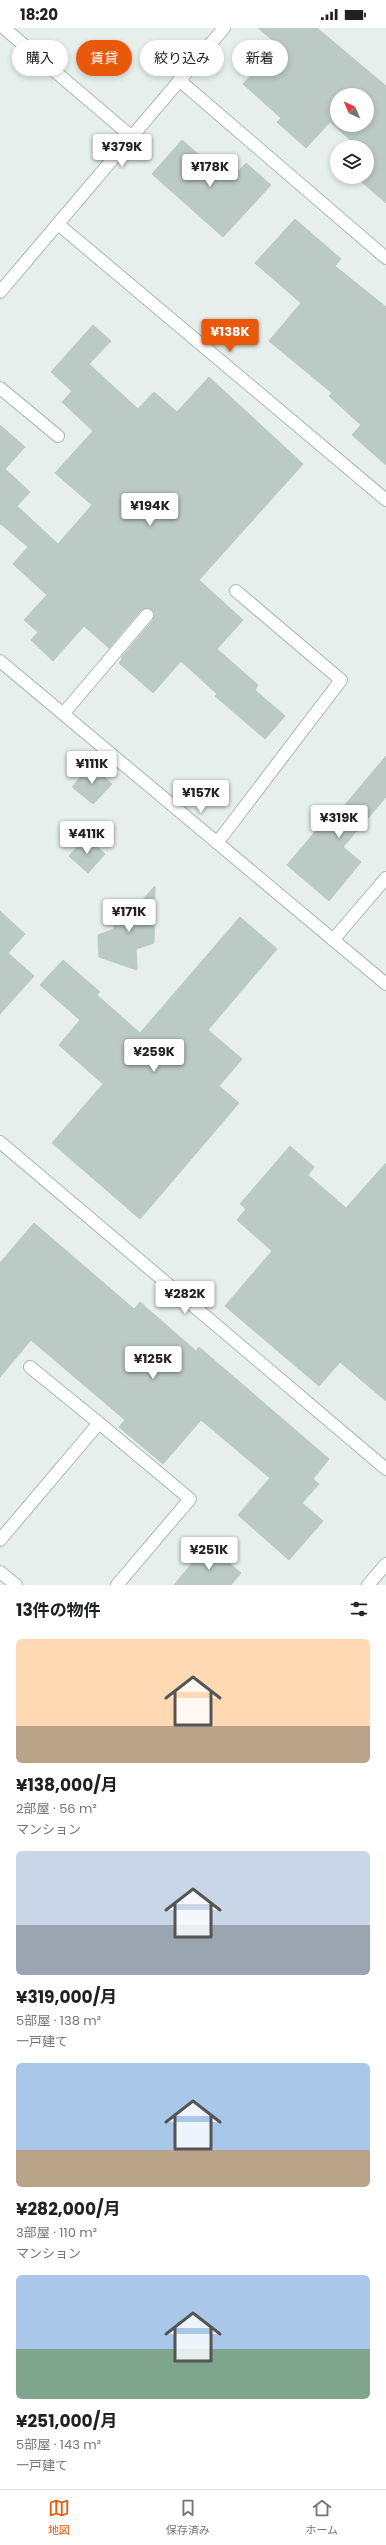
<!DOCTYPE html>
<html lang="ja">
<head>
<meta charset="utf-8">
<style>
  :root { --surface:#fff; --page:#f2f2f2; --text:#202124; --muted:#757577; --line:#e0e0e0; --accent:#ea580c }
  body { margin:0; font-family:Poppins,"Noto Sans JP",sans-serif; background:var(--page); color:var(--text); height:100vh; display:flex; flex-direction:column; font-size:15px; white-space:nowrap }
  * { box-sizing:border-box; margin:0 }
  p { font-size:13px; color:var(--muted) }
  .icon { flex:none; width:22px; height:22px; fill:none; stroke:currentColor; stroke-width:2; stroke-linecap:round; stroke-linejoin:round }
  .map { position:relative; height:1557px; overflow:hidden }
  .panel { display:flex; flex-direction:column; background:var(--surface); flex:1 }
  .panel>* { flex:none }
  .hud { position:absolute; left:12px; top:12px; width:362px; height:36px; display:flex; gap:8px }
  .needle { width:26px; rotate:316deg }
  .controls { position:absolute; left:330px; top:60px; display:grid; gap:8px }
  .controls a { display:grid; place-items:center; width:44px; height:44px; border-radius:50%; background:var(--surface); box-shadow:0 2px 6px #0003; font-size:20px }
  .price { position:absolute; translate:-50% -34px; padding:0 9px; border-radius:4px; background:#fff; color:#222; font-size:13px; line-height:26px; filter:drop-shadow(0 1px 2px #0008) }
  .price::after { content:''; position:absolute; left:50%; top:24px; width:12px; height:9px; margin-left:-6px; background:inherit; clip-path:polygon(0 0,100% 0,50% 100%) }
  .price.current { background:var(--accent); color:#fff }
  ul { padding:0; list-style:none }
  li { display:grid; align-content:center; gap:8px; height:212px; padding:0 16px }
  li span { display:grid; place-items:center; height:124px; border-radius:6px; color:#555 }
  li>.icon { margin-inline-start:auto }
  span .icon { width:72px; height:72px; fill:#fffc; stroke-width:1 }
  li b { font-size:17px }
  h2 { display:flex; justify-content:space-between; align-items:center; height:48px; padding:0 16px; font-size:17px }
  .pill { padding:0 14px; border-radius:18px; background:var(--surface); box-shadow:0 2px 6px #0003; font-size:14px; line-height:36px }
  .pill.current { background:var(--accent); color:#fff }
  .status { display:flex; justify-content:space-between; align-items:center; height:28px; padding:0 20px; background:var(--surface); direction:ltr }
  .status svg { height:11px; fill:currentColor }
  .menu { display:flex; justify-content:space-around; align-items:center; height:56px; border-top:1px solid var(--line); background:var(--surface); font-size:11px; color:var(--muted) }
  .menu a { display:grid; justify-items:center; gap:2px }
  .menu .current { color:var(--accent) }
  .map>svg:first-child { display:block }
  .building { fill:#bbcac4; stroke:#b8c9c2; fill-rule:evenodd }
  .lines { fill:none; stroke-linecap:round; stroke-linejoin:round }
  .minor-casing { stroke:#a8b8b2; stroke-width:14 }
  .minor { stroke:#fff; stroke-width:12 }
</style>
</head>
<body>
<div class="status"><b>18:20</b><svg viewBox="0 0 49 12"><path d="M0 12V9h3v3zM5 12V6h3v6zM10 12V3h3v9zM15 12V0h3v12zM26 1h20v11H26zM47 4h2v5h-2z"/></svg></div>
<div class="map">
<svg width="386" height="1557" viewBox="0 0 386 1557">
  <rect width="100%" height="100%" fill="#e6efeb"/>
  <path class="building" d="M 258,0 L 317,0 L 386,58 L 386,175 L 356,149 L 367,149 L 367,119 L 358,119 L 330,94 L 306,120 L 277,94 L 281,90 L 243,56 L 278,17 ZM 337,67 L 367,67 L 367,97 L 337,97 Z
    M 182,112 L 229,153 L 246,135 L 271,157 L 223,209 L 152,146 Z
    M 295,191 L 341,231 L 335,238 L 386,279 L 386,437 L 352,407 L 361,397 L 329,368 L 332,365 L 269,313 L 301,275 L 255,235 Z
    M 93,297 L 111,313 L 89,336 L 138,381 L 154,364 L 177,384 L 209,349 L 303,436 L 199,552 L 243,592 L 217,621 L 258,657 L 255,662 L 285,688 L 265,711 L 215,668 L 217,666 L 181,633 L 153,665 L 119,635 L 122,631 L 121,630 L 153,592 L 154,584 L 149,580 L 141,582 L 109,620 L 84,598 L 53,633 L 31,612 L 38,604 L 24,592 L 47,567 L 13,536 L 28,519 L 1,496 L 0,497 L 0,397 L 25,419 L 5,441 L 30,464 L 17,478 L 58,516 L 92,477 L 55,445 L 93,403 L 62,374 L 72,363 L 51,344 Z
    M 386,728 L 386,769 L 343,819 L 361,834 L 329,873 L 287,837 L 319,799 L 323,803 Z
    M 91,737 L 112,756 L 93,776 L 72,759 Z
    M 86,809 L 105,826 L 88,845 L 69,828 Z
    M 155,858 L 154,915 L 136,921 L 137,942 L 99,929 L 98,907 L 114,901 L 114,880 L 131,885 Z
    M 0,883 L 25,906 L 8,925 L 34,948 L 0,986 Z
    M 240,889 L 277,921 L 208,1002 L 242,1031 L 219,1058 L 239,1075 L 140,1191 L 52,1115 L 103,1056 L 59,1017 L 80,992 L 40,957 L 63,932 L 100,964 L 97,967 L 140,1005 Z
    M 290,1118 L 314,1139 L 308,1147 L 346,1180 L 386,1135 L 386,1373 L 340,1334 L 319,1358 L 225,1278 L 272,1223 L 237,1192 L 246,1181 L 240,1176 Z
    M 34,1195 L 134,1281 L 140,1274 L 196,1323 L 199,1319 L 329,1431 L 313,1451 L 319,1456 L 302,1475 L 323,1493 L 289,1532 L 238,1487 L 270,1450 L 201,1392 L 163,1436 L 119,1399 L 125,1392 L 31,1312 L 0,1349 L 0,1235 Z
    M 207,1517 L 241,1545 L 231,1557 L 174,1557 Z"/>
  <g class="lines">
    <g class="minor-casing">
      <path id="minor" d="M 4,0 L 132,109
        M 179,52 L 386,230
        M 58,196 L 386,472
        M 0,264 L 224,0
        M 0,360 L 58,408
        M 0,633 L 386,956
        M 63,686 L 147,587
        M 217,815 L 341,652 L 236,563
        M 333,912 L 386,850
        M 0,1114 L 386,1441
        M 30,1339 L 99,1395
        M 0,1512 L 99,1395 L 190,1471 L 117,1557
        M 0,1544 L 16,1557
        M 368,1557 L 386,1536"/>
    </g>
    <use href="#minor" class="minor"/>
  </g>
</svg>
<div class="controls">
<a><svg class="needle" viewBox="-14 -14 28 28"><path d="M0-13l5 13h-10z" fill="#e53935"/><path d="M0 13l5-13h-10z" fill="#757577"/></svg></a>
<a><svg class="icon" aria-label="layers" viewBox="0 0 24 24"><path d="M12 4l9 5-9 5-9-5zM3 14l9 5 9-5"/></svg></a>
</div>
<b class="price" style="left:122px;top:140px">¥379K</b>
<b class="price" style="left:210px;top:160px">¥178K</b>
<b class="price current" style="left:230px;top:325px">¥138K</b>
<b class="price" style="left:150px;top:499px">¥194K</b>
<b class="price" style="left:92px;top:757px">¥111K</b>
<b class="price" style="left:201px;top:786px">¥157K</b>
<b class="price" style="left:339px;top:811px">¥319K</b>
<b class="price" style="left:87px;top:827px">¥411K</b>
<b class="price" style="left:129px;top:905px">¥171K</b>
<b class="price" style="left:154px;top:1045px">¥259K</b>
<b class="price" style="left:185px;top:1287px">¥282K</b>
<b class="price" style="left:153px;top:1352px">¥125K</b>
<b class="price" style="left:209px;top:1543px">¥251K</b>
<div class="hud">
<a class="pill">購入</a>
<a class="pill current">賃貸</a>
<a class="pill">絞り込み</a>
<a class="pill">新着</a>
</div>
</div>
<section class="panel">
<h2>13件の物件<svg class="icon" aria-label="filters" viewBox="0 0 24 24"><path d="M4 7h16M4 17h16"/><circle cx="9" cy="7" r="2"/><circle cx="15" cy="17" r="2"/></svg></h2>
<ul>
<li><span style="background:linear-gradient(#ffd9b3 70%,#b9a48a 0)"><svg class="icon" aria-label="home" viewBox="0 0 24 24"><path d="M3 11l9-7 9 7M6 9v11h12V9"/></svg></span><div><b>¥138,000/月</b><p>2部屋 · 56 m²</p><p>マンション</p></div></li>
<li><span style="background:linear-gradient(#c9d6e8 60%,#9aa5b1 0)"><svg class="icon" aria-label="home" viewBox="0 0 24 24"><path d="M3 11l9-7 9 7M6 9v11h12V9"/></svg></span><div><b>¥319,000/月</b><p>5部屋 · 138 m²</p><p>一戸建て</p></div></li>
<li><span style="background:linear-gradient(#a9c7e8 70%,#b9a48a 0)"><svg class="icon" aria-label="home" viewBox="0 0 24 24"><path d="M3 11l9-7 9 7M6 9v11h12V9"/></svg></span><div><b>¥282,000/月</b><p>3部屋 · 110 m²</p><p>マンション</p></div></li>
<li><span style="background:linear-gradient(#a9c7e8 60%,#7fa58c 0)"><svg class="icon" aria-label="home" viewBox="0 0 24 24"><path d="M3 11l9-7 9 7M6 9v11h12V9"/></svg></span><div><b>¥251,000/月</b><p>5部屋 · 143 m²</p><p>一戸建て</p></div></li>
</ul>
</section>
<nav class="menu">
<a class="current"><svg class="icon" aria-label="map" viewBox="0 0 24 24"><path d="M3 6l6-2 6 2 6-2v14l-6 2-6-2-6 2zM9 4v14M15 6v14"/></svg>地図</a>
<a><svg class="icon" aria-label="saved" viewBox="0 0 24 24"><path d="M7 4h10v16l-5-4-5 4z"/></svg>保存済み</a>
<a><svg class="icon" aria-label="home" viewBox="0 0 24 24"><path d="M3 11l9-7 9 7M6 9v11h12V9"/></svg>ホーム</a>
</nav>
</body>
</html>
